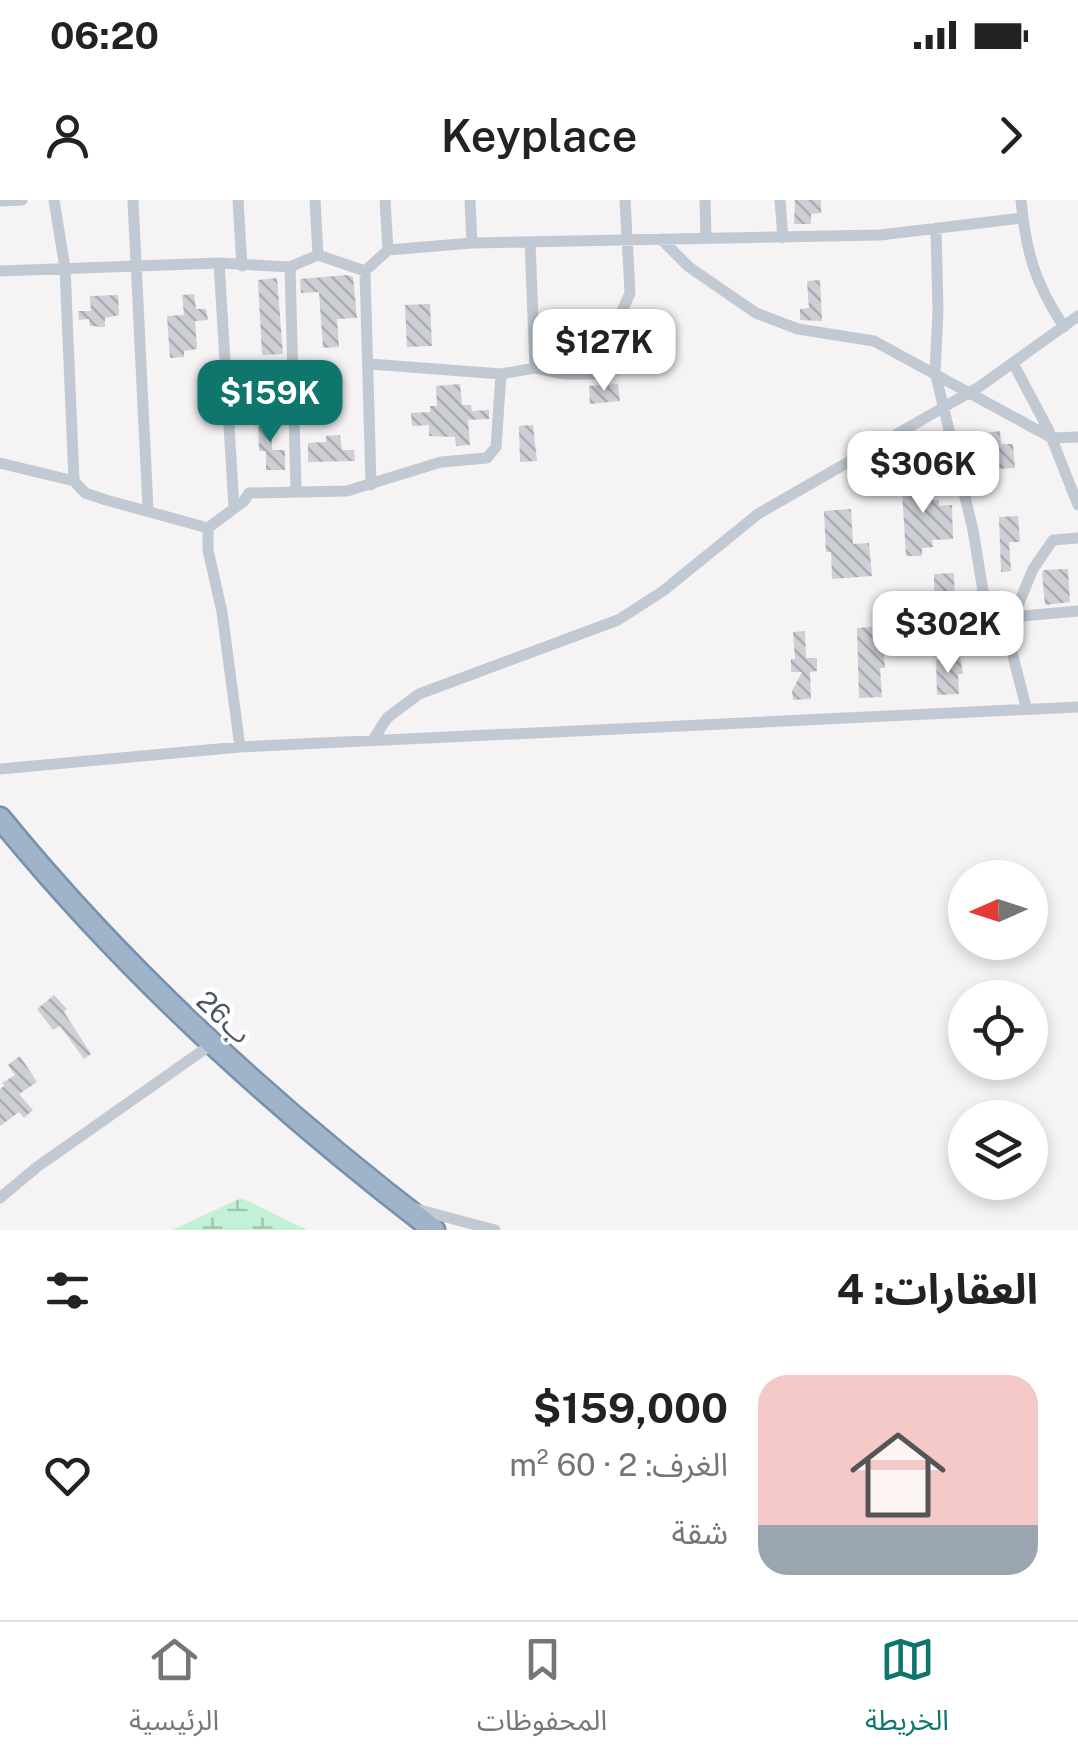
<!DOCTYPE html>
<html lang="ar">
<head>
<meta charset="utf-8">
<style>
  :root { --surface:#fff; --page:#f2f2f2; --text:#222; --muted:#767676; --line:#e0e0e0; --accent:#0f766e }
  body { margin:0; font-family:"Public Sans","Noto Sans Arabic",sans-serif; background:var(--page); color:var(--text); direction:rtl; height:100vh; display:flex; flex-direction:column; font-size:38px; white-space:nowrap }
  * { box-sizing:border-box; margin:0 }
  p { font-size:32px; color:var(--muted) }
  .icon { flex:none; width:55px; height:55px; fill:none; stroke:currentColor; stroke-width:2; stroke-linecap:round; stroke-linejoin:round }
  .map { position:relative; height:1030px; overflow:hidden; direction:ltr }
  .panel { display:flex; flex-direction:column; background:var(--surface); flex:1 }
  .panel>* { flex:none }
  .needle { width:65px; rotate:267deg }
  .fabs { position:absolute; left:948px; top:660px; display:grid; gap:20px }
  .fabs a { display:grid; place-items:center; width:100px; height:100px; border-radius:50%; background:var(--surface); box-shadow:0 5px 15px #0003; font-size:50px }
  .price { position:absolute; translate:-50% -85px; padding:0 22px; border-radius:20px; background:#fff; color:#222; font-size:32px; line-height:65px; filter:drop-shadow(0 2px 5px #0008) }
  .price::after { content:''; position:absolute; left:50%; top:60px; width:30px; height:22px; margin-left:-15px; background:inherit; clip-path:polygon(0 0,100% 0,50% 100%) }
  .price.active { background:var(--accent); color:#fff }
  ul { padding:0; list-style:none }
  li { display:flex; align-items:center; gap:30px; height:250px; padding:0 40px }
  li span { display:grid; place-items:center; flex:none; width:280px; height:200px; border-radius:30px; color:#555 }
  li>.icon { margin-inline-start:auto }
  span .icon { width:120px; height:120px; fill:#fffc; stroke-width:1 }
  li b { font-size:42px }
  h2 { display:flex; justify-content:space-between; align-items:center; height:120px; padding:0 40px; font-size:42px }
  .status { display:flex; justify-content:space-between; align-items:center; height:70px; padding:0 50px; background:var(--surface); direction:ltr }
  .status svg { height:28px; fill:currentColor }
  header { display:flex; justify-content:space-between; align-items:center; height:130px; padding:0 40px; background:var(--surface); font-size:45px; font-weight:600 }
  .menu { display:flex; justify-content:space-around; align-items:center; height:140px; border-top:2px solid var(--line); background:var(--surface); font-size:28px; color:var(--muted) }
  .menu a { display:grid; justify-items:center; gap:5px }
  .menu .active { color:var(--accent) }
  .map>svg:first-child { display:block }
  .wetland { fill:url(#wetland-marsh) }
  .building { fill:url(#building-back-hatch) }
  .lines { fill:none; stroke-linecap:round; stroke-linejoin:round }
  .trunk-casing { stroke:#7690ad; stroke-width:25 }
  .minor { stroke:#c1cad2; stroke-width:11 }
  .trunk { stroke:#9fb4c9; stroke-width:20 }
  .labels { text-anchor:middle; stroke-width:9; stroke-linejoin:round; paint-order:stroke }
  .street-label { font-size:28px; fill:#4a5661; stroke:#fff }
</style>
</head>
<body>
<div class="status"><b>06:20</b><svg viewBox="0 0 49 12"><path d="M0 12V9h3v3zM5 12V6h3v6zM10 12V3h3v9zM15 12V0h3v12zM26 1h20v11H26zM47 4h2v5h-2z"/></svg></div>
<header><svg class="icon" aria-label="forward" viewBox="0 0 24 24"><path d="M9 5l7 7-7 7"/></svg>Keyplace<svg class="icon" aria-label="person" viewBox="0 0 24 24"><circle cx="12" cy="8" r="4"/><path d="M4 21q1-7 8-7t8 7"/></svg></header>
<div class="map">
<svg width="1078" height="1030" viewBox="0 0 1078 1030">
  <defs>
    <pattern id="wetland-marsh" width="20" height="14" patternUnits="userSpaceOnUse" patternTransform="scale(2.5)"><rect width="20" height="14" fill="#c3f1d5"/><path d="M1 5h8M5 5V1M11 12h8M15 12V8" fill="none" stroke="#a0c6b0"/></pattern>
    <pattern id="building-back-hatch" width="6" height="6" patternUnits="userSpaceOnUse" patternTransform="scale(2.5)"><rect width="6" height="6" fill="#cdcfd5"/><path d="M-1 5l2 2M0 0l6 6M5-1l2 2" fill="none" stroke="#a8abb0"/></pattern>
  </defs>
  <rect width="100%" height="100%" fill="#f5f3f3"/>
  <path class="wetland" d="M 241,998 L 307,1030 L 172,1030 Z"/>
  <path class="building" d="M 795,0 L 821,0 L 821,13 L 811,14 L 811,24 L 794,24 Z
    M 347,75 L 353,77 L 357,118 L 337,119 L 339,147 L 323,148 L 319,92 L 301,93 L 300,79 Z
    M 277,78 L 283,154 L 262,155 L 258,80 Z
    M 820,80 L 822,121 L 800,120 L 800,109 L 809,108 L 807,81 Z
    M 194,94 L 196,109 L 206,109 L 208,120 L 195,121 L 197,149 L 184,151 L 184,157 L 170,158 L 167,116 L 184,115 L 182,95 Z
    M 118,95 L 119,115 L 105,118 L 105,127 L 90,126 L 89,119 L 79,120 L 78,111 L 91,111 L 90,96 Z
    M 430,104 L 432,146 L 407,147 L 405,105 Z
    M 460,184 L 462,205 L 471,205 L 472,211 L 489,210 L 489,219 L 468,220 L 470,245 L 456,246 L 455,237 L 429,236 L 429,225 L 412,226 L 411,213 L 430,212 L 430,206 L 437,206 L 436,186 Z
    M 618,184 L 620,201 L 590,204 L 589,186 Z
    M 272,216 L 272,250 L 285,250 L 285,270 L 266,270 L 266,251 L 259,251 L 258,217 Z
    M 533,225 L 537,261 L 520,262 L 519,226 Z
    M 1000,231 L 1001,244 L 1013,244 L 1015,268 L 970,270 L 968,235 Z
    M 340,235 L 342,250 L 354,250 L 355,261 L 308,262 L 308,243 L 326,242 L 326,236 Z
    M 926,272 L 927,300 L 939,300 L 939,306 L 952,305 L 953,339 L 932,340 L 933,347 L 922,348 L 922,356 L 906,356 L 901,274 Z
    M 851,309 L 853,344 L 869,343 L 872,376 L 832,379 L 831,352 L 826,352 L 824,311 Z
    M 1018,316 L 1020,342 L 1009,342 L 1011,371 L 1001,372 L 999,317 Z
    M 1068,369 L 1070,402 L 1045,405 L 1042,373 L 1044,370 Z
    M 954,373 L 955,409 L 934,410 L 934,374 Z
    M 882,426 L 885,468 L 880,468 L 882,497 L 859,498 L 857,428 Z
    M 805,431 L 806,458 L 817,458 L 817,471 L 810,472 L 811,499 L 793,500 L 792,491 L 802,472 L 791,472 L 791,459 L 795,459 L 793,432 Z
    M 960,457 L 963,474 L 958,474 L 959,494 L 937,495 L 936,460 Z
    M 54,795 L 67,809 L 64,812 L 91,854 L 84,859 L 60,826 L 53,830 L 37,809 Z
    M 20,856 L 37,882 L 19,894 L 33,910 L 24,918 L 19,912 L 0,926 L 0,889 L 4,886 L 2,883 L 15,875 L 8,865 Z"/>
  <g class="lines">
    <g class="trunk-casing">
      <path id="trunk" d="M 0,618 C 126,773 276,909 434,1030"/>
    </g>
    <path class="minor" d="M 54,0 L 65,68 L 74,281
      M 133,0 L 148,309
      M 238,0 L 242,66
      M 315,0 L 318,55
      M 385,0 L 388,50
      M 470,0 L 472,43
      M 705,0 L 706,38
      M 780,0 L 783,38
      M 1021,0 C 1026,53 1035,83 1064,127
      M 0,1 L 22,0
      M 936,28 L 938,112 L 935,172 L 973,330 L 983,391 L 1008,437
      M 661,39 L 689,67 L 756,113 L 798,129 L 874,141 L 1052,238 L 1078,237
      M 530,42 L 535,168
      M 219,63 L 234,307
      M 290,67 L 296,290
      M 0,71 L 219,63 L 290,67 L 318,55 L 365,71 L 388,50 L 472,43 L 880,35 L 1022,18
      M 365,71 L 371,285
      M 1013,163 L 1048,229 L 1078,305
      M 370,164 L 501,174 L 535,168 L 565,174 L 595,174 L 610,168 L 610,139 L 630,93 L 625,0
      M 0,263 L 74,281 L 85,293 L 106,300 L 208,328 L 208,350 L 222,412 L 240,547
      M 208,328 L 244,301 L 249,293 L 347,291 L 441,262 L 487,258 L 496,247 L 501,174
      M 1012,420 L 1033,369 L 1053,340 L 1078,338
      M 1026,507 L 1008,437 L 1012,420 L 1022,416 L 1078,411
      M 373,540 L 387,518 L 419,494 L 618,420 L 663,391 L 758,314 L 979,187 L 1078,116
      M 0,569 L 240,547 L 1078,507
      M 0,998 L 37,967 L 212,844
      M 412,1008 L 495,1030"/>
    <use href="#trunk" class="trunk"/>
  </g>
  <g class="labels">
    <g class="street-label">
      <text transform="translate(224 817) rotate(43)" y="10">26ب</text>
    </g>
  </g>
</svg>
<div class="fabs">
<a><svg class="needle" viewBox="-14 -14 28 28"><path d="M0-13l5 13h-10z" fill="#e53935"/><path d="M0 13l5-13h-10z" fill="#767676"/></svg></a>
<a><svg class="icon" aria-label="locate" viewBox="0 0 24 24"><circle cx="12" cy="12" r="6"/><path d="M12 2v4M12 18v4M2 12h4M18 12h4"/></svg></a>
<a><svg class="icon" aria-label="layers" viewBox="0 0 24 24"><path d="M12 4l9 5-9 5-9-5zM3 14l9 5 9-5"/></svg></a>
</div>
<b class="price" style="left:604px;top:194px">$127K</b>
<b class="price active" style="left:270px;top:245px">$159K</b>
<b class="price" style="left:923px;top:316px">$306K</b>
<b class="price" style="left:948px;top:476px">$302K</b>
</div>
<section class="panel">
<h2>العقارات: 4<svg class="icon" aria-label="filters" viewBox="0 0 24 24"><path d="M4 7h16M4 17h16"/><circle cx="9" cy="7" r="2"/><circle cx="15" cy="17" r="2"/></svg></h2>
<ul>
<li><span style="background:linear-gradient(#f6c9c9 75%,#9aa5b1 0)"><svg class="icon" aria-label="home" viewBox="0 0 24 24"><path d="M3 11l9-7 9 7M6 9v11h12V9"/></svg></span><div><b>$159,000</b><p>الغرف: 2 · 60 m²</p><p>شقة</p></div><svg class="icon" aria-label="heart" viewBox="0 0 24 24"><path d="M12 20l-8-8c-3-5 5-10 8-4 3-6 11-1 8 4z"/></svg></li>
</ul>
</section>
<nav class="menu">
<a class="active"><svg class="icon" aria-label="map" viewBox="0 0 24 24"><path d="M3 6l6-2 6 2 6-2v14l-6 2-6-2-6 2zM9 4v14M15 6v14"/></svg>الخريطة</a>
<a><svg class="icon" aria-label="saved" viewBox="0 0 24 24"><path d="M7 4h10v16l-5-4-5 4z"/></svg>المحفوظات</a>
<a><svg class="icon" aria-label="home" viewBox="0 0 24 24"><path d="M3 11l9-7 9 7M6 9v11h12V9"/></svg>الرئيسية</a>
</nav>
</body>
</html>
